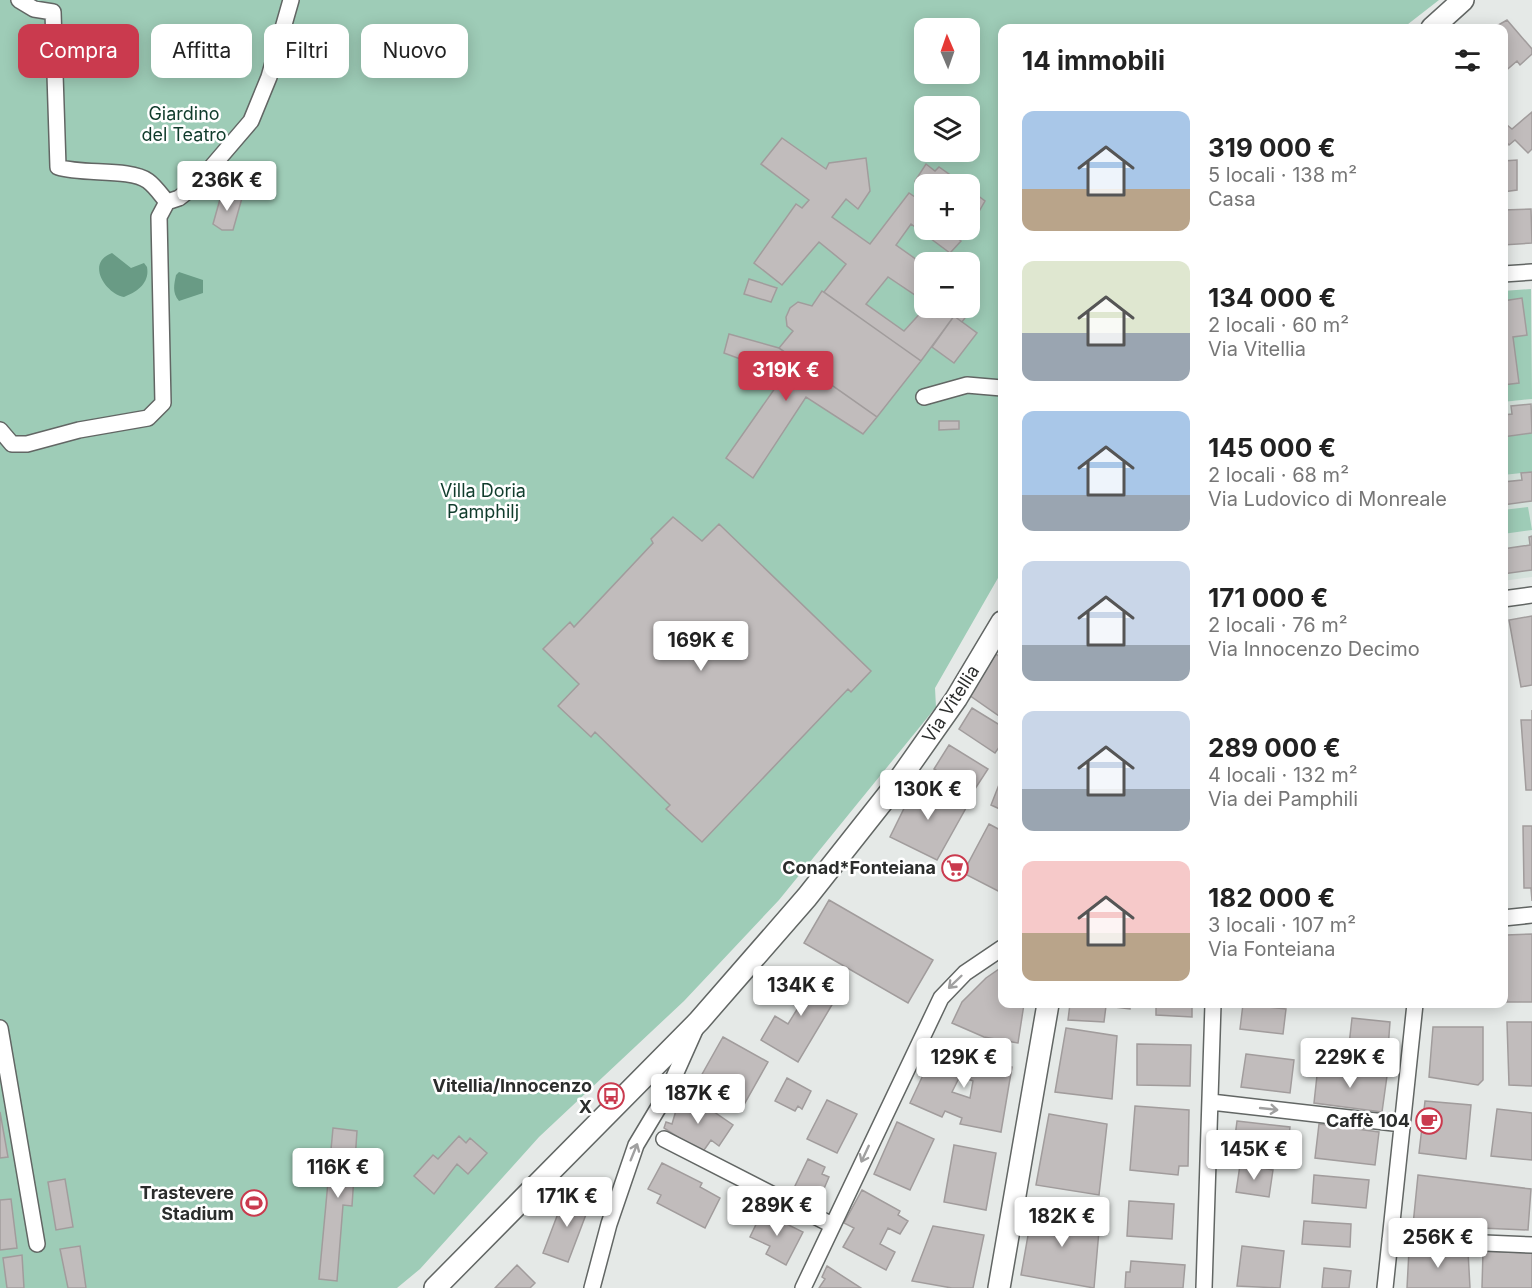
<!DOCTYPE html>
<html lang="it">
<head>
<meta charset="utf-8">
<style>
  :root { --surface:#fff; --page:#f2f2f2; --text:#222; --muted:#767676; --accent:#ca3a4e }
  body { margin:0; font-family:Inter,sans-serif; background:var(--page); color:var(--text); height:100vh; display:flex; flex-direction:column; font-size:22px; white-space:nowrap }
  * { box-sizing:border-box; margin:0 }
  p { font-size:20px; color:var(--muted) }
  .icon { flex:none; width:33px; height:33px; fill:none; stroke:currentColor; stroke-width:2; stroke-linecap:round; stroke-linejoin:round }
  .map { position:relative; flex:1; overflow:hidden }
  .sheet { position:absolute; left:998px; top:24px; width:510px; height:984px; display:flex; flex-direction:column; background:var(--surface); border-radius:12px; box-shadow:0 3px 15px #0003 }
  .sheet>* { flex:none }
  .top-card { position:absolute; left:18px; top:24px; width:570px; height:54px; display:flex; gap:12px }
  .needle { width:39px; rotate:358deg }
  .tools { position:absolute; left:914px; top:18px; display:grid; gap:12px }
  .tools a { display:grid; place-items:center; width:66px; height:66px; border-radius:12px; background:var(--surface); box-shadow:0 3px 15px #0003; font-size:30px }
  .price { position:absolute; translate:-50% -51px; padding:0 14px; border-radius:6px; background:#fff; color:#222; font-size:20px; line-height:39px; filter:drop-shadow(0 2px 3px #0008) }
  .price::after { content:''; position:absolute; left:50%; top:36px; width:18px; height:14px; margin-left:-9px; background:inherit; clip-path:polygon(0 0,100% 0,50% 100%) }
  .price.active { background:var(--accent); color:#fff }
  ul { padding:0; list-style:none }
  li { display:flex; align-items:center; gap:18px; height:150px; padding:0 24px }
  li span { display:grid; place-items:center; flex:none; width:168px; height:120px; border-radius:12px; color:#555 }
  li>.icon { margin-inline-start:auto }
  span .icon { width:72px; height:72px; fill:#fffc; stroke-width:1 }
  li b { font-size:26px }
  h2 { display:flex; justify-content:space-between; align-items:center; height:72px; padding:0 24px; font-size:26px }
  .tag { padding:0 21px; border-radius:12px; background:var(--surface); box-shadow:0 3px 15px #0003; font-size:21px; line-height:54px }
  .tag.active { background:var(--accent); color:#fff }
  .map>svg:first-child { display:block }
  .built { fill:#d5e2dc }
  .green { fill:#9eccb7; fill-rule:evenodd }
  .water { fill:#699b85 }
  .building { fill:#c1bcbc; stroke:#a19c9c; stroke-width:1.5; fill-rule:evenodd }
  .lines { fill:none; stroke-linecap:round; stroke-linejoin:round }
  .street-casing { stroke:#626664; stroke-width:18 }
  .secondary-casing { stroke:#626664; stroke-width:24 }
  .street { stroke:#fff; stroke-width:15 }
  .secondary { stroke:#fff; stroke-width:21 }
  .oneway { stroke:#a0a0a0 }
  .labels { text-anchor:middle; stroke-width:5; stroke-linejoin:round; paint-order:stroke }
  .park-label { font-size:18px; fill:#103c2c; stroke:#fff }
  .street-label { font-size:18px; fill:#2b2d2c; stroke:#fff }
  .poi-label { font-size:18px; font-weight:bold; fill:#2b2d2c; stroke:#fff; text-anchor:end }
</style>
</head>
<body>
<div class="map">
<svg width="1532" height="1288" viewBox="0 0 1532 1288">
  <rect width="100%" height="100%" fill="#e5e9e7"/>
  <path class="built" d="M 1532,399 L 1532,577 L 1503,581 L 1503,402 Z"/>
  <path class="green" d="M 0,0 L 1439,0 L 1403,28 L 1002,28 L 1002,571 L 935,688 L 936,707 L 779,900 L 684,1001 L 539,1137 L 420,1269 L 397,1288 L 0,1288 ZM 924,28 L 969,28 L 969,74 L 924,74 ZM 924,106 L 969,106 L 969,152 L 924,152 ZM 924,184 L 969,184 L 969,230 L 924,230 ZM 924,262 L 969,262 L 969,308 L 924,308 Z
    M 1531,289 L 1532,399 L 1503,402 L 1503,291 Z
    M 1532,433 L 1532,472 L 1503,475 L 1503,437 Z
    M 1528,507 L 1532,530 L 1503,534 L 1503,510 Z"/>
  <path class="water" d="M 112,253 L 131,268 L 144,263 L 147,267 C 150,283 137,292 124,297 C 106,294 85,263 112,253 Z
    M 179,272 L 203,280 L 203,293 L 179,301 C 172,293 174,285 176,275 Z"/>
  <path class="building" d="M 1507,20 L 1532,49 L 1532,54 L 1520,65 L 1517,61 L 1503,73 L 1503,28 L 1493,28 Z
    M 1532,112 L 1532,149 L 1528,153 L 1515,140 L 1509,145 L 1503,138 L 1503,129 L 1507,125 L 1512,129 Z
    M 782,138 L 826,169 L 829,163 L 866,158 L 870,191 L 858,209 L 846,199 L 832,217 L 870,244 L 909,193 L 918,199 L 924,188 L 924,230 L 946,230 L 961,241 L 950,253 L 911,224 L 896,245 L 924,265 L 924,301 L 888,277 L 866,304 L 904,331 L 925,308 L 969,308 L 969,298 L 976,303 L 962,322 L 954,316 L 921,361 L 824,292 L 846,264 L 819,242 L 782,285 L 754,263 L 796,204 L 802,208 L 809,200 L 761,164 Z
    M 1517,160 L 1517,190 L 1503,192 L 1503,161 Z
    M 926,164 L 935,171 L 939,167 L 963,184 L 924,184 L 924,188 L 915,181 Z
    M 969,189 L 985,201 L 977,215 L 969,209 Z
    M 222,192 L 242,198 L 233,230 L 222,230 L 213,224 Z
    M 1531,209 L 1532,243 L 1503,245 L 1503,210 Z
    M 749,279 L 777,288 L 771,302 L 744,294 Z
    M 822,291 L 921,361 L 877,417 L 779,348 L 793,331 L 787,326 L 786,317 L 790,308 L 798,302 L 812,306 Z
    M 1522,298 L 1527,335 L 1513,337 L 1519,383 L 1503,385 L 1503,301 Z
    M 954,316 L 977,333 L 954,363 L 932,347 Z
    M 729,334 L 779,348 L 877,417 L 863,434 L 806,397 L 753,478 L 726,458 L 778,384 L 781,374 L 724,353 Z
    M 1531,404 L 1532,433 L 1503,437 L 1503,415 L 1512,414 L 1511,406 Z
    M 939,421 L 959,421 L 959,429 L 939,430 Z
    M 1532,472 L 1532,501 L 1503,505 L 1503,482 L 1522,480 L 1521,473 Z
    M 673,517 L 702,541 L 719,524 L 871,671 L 851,692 L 848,689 L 702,842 L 666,809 L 670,805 L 595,732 L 591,737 L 558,706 L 579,684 L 543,649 L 570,622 L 574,627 L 653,543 L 651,539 Z
    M 1532,536 L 1532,570 L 1503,574 L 1503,549 L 1530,545 L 1529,537 Z
    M 1532,616 L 1532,685 L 1521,687 L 1509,620 Z
    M 994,653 L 1002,658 L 1002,718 L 969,695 Z
    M 972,708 L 998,724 L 1002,719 L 1002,743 L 995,753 L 959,729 Z
    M 1532,710 L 1532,790 L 1526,790 L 1521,720 L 1532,720 Z
    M 949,745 L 988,769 L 973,792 L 934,769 Z
    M 1002,777 L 1002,810 L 991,805 Z
    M 917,782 L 966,808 L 937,860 L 890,837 Z
    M 989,824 L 1002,831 L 1002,893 L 963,873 Z
    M 1523,826 L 1532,826 L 1532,901 L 1531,888 L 1524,888 Z
    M 829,900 L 933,960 L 908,1003 L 804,943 Z
    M 1532,934 L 1532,1002 L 1507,1002 L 1506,935 Z
    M 1002,967 L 1002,1004 L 1024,1004 L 1018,1043 L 984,1037 L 952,1023 L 962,1002 L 986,978 Z
    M 801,971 L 839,993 L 798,1062 L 761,1040 L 775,1016 L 788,1024 L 801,1003 L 787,995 Z
    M 1070,1004 L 1130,1004 L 1130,1009 L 1106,1006 L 1104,1022 L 1068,1020 Z
    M 1156,1004 L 1192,1004 L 1192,1017 L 1156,1015 Z
    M 1243,1004 L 1286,1009 L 1283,1034 L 1240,1029 Z
    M 1352,1018 L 1390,1022 L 1388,1049 L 1349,1045 Z
    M 1507,1022 L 1532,1022 L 1532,1086 L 1509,1085 Z
    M 1433,1027 L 1483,1027 L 1483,1080 L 1478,1085 L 1429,1077 Z
    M 1066,1028 L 1117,1036 L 1112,1099 L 1055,1092 Z
    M 723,1037 L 768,1062 L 741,1110 L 696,1085 Z
    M 938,1043 L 973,1060 L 1012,1067 L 1001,1132 L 960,1124 L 962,1118 L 945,1111 L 942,1117 L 910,1103 ZM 960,1076 L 973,1081 L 970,1098 L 952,1092 Z
    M 1137,1044 L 1191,1045 L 1190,1086 L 1137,1085 Z
    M 1246,1054 L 1294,1060 L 1290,1093 L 1241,1087 Z
    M 1318,1066 L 1387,1076 L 1382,1112 L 1314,1103 Z
    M 787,1078 L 811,1091 L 802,1109 L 798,1106 L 795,1111 L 775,1101 Z
    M 680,1097 L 701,1103 L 733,1125 L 719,1146 L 711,1140 L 702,1153 L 664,1128 L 666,1122 L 672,1124 Z
    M 827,1100 L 857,1114 L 837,1153 L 807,1139 Z
    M 1425,1101 L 1471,1105 L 1466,1159 L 1419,1153 Z
    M 1135,1106 L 1189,1110 L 1188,1166 L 1179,1166 L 1178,1175 L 1130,1170 Z
    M 1497,1109 L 1532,1113 L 1532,1160 L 1491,1156 Z
    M 0,1112 L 8,1157 L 0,1158 Z
    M 1049,1114 L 1107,1124 L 1099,1195 L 1036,1185 Z
    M 1237,1121 L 1290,1127 L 1287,1155 L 1239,1149 L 1240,1138 L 1235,1137 Z
    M 897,1122 L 934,1139 L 910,1190 L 874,1174 Z
    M 1319,1124 L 1379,1132 L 1375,1165 L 1315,1158 Z
    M 333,1128 L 357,1131 L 352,1206 L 343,1205 L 337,1281 L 319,1279 Z
    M 459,1136 L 466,1143 L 470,1138 L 487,1153 L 468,1174 L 457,1164 L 434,1194 L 414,1176 L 433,1155 L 438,1159 Z
    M 954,1145 L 996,1153 L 986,1210 L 944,1202 Z
    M 808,1159 L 825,1167 L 822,1174 L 829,1177 L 820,1198 L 795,1186 Z
    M 662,1163 L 702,1183 L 700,1187 L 720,1198 L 705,1228 L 657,1203 L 661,1195 L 648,1189 Z
    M 1240,1165 L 1273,1170 L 1269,1197 L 1236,1192 Z
    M 1314,1175 L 1369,1180 L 1366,1208 L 1312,1203 Z
    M 1418,1175 L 1531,1189 L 1528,1230 L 1413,1225 Z
    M 65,1179 L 73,1227 L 56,1230 L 48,1182 Z
    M 862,1190 L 900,1211 L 898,1215 L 908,1221 L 900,1234 L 888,1228 L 880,1244 L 895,1252 L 886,1270 L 843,1247 L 854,1228 L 844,1223 Z
    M 565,1195 L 590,1204 L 568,1262 L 543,1253 Z
    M 11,1199 L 17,1248 L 0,1250 L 0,1200 Z
    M 1129,1201 L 1174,1204 L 1172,1239 L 1127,1236 Z
    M 1033,1207 L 1100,1219 L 1094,1288 L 1021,1275 Z
    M 762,1212 L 803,1232 L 786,1265 L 766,1254 L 770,1246 L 750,1237 Z
    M 1304,1221 L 1351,1224 L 1350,1247 L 1302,1244 Z
    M 933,1226 L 984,1235 L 973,1288 L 952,1288 L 912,1281 Z
    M 80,1246 L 86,1288 L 68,1288 L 60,1249 Z
    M 1242,1246 L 1284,1251 L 1280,1288 L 1237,1286 Z
    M 1409,1250 L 1468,1251 L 1470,1288 L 1407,1288 Z
    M 1483,1251 L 1532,1253 L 1532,1288 L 1482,1288 Z
    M 22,1255 L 24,1288 L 7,1288 L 3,1258 Z
    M 1131,1261 L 1185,1265 L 1183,1288 L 1125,1288 L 1126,1272 L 1130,1272 Z
    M 517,1265 L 535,1283 L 530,1288 L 495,1288 Z
    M 827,1266 L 861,1288 L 819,1288 L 825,1279 L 822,1277 Z
    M 1324,1268 L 1351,1271 L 1349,1288 L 1322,1288 Z"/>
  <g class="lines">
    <g class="street-casing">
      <path id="street" d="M 19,0 L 34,9 L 53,12 L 58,167 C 82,175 130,168 148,181 C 155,186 161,195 167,202
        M 167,202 L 179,198 L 197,184 L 251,121 L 269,77 L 291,0
        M 1503,274 L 1532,272
        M 924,397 L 967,385 L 1002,388
        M 0,430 L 12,444 L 27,444 L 79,430 L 148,418 L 163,403 L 159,217 L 167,202
        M 1503,599 L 1532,595
        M 1503,918 L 1532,915
        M 0,1028 L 37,1244
        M 1211,1102 L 1402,1124
        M 664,1139 L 832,1225
        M 1390,1239 L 1532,1245
        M 592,1288 L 609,1224 L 636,1145 L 666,1095 L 695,1030
        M 803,1288 L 941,998 L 965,973 L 1002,948
        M 1204,1288 L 1213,1004
        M 1385,1288 L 1415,1004"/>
    </g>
    <g class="secondary-casing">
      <path id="secondary" d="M 1432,28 L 1463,0
        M 435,1288 L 699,1021 L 807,897 L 894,787 L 956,699 L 1002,622
        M 999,1288 L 1048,1004"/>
    </g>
    <use href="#street" class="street"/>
    <use href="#secondary" class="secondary"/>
  </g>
  <defs><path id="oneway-shaft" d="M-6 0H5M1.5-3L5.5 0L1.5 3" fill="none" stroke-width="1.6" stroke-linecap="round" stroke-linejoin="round" transform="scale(1.5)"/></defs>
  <g class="oneway">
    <use href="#oneway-shaft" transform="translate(955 982) rotate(136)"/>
    <use href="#oneway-shaft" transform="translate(1269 1109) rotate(6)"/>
    <use href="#oneway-shaft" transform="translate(634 1152) rotate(-68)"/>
    <use href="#oneway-shaft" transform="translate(865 1154) rotate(115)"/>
  </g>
  <defs>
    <g id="supermarket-ring" transform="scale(1.35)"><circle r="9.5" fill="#fff" stroke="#ca3a4e" stroke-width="1.5"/><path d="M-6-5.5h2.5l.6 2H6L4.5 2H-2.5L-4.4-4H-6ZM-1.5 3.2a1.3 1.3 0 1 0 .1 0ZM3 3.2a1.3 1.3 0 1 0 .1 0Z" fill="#ca3a4e"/></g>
    <g id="bus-ring" transform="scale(1.35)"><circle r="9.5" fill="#fff" stroke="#ca3a4e" stroke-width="1.5"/><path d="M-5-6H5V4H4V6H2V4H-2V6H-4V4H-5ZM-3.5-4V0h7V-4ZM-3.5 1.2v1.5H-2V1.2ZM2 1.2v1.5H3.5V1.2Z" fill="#ca3a4e"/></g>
    <g id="cafe-ring" transform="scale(1.35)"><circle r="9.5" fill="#fff" stroke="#ca3a4e" stroke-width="1.5"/><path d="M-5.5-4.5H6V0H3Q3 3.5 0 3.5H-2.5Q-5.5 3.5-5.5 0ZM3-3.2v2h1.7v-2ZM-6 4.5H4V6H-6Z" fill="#ca3a4e"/></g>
    <g id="stadium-ring" transform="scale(1.35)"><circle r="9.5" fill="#fff" stroke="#ca3a4e" stroke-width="1.5"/><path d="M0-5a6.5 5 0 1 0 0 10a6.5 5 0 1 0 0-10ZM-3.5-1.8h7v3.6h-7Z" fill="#ca3a4e"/></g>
  </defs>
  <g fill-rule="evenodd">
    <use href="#supermarket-ring" x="955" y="868"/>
    <use href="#bus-ring" x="611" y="1096"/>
    <use href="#cafe-ring" x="1429" y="1121"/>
    <use href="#stadium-ring" x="254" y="1203"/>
  </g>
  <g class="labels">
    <g class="park-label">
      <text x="184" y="120">Giardino<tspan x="184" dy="21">del Teatro</tspan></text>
      <text x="483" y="497">Villa Doria<tspan x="483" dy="21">Pamphilj</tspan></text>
    </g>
    <g class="street-label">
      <text transform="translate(951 704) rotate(-57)" y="6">Via Vitellia</text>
    </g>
    <g class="poi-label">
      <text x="936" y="874">Conad*Fonteiana</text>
      <text x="592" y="1092">Vitellia/Innocenzo<tspan x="592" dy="21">X</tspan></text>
      <text x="1410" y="1127">Caffè 104</text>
      <text x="234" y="1199">Trastevere<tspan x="234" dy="21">Stadium</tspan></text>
    </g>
  </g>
</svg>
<div class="tools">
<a><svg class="needle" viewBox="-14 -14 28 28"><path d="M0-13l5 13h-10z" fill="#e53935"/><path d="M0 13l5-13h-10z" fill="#767676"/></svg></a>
<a><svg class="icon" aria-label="layers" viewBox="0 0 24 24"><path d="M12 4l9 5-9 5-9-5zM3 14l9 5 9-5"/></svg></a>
<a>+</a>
<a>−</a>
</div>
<b class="price" style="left:227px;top:212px">236K €</b>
<b class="price active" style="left:786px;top:402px">319K €</b>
<b class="price" style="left:701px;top:672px">169K €</b>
<b class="price" style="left:928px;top:821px">130K €</b>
<b class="price" style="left:801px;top:1017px">134K €</b>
<b class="price" style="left:964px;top:1089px">129K €</b>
<b class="price" style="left:1350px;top:1089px">229K €</b>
<b class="price" style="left:698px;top:1125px">187K €</b>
<b class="price" style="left:1254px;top:1181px">145K €</b>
<b class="price" style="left:338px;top:1199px">116K €</b>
<b class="price" style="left:567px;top:1228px">171K €</b>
<b class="price" style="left:777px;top:1237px">289K €</b>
<b class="price" style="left:1062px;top:1248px">182K €</b>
<b class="price" style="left:1438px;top:1269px">256K €</b>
<div class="top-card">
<a class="tag active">Compra</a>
<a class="tag">Affitta</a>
<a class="tag">Filtri</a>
<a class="tag">Nuovo</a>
</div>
<section class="sheet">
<h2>14 immobili<svg class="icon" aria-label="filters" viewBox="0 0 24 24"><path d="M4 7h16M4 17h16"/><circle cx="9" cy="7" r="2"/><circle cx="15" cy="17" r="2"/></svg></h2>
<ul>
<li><span style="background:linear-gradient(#a9c7e8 65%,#b9a48a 0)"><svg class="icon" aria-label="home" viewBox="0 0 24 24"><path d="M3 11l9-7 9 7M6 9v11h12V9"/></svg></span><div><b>319 000 €</b><p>5 locali · 138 m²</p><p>Casa</p></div></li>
<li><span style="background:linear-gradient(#dfe7d0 60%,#9aa5b1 0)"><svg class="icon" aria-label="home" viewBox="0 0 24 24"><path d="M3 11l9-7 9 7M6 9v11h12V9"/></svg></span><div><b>134 000 €</b><p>2 locali · 60 m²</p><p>Via Vitellia</p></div></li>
<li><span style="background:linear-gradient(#a9c7e8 70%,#9aa5b1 0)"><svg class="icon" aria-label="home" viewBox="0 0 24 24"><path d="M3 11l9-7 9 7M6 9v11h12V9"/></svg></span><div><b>145 000 €</b><p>2 locali · 68 m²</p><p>Via Ludovico di Monreale</p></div></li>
<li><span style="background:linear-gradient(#c9d6e8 70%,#9aa5b1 0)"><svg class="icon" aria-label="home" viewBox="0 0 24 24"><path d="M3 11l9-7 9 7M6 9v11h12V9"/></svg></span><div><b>171 000 €</b><p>2 locali · 76 m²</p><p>Via Innocenzo Decimo</p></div></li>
<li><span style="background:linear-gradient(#c9d6e8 65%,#9aa5b1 0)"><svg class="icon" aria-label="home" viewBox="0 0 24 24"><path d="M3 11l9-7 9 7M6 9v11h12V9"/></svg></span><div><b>289 000 €</b><p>4 locali · 132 m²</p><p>Via dei Pamphili</p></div></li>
<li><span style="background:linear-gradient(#f6c9c9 60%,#b9a48a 0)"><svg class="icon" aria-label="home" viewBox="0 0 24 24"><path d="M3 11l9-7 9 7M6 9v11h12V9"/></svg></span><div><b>182 000 €</b><p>3 locali · 107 m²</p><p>Via Fonteiana</p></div></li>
</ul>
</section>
</div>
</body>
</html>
